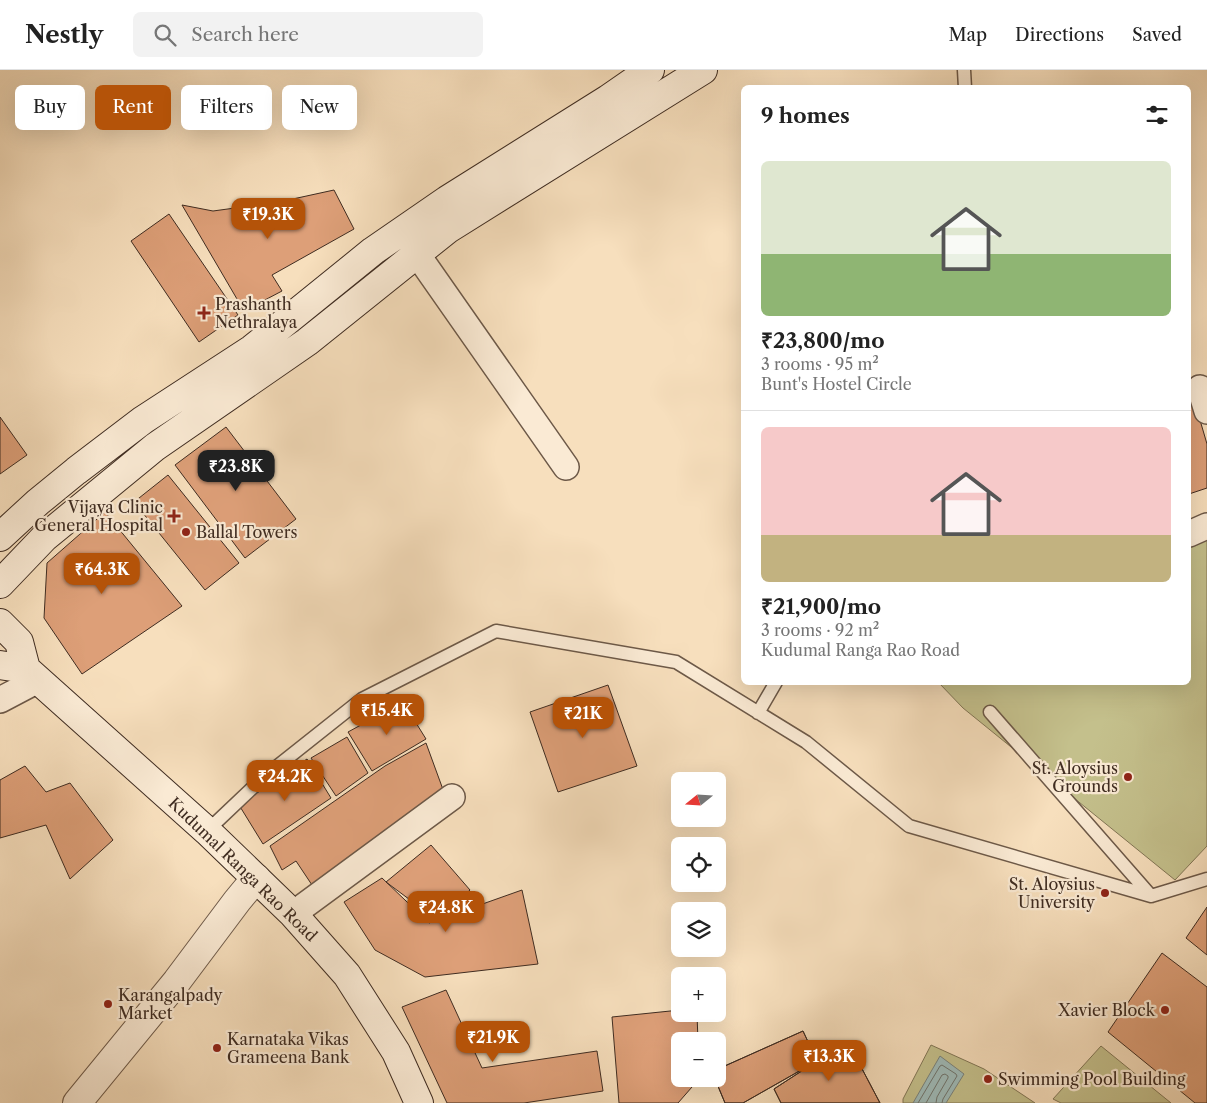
<!DOCTYPE html>
<html lang="en">
<head>
<meta charset="utf-8">
<style>
  :root { --surface:#fff; --page:#f2f2f2; --text:#222; --muted:#767676; --line:#e0e0e0; --accent:#b45309 }
  body { margin:0; font-family:"Libre Caslon Text",serif; background:var(--page); color:var(--text); height:100vh; display:flex; flex-direction:column; font-size:19px; white-space:nowrap }
  * { box-sizing:border-box; margin:0 }
  p { font-size:16px; color:var(--muted) }
  .icon { flex:none; width:28px; height:28px; fill:none; stroke:currentColor; stroke-width:2; stroke-linecap:round; stroke-linejoin:round }
  .map { position:relative; flex:1; overflow:hidden }
  .sheet { position:absolute; left:741px; top:15px; width:450px; height:600px; display:flex; flex-direction:column; background:var(--surface); border-radius:8px; box-shadow:0 5px 20px #0002 }
  .sheet>* { flex:none }
  .hud { position:absolute; left:15px; top:15px; width:475px; height:45px; display:flex; gap:10px }
  .needle { width:32px; rotate:252deg }
  .buttons { position:absolute; left:671px; top:702px; display:grid; gap:10px }
  .buttons a { display:grid; place-items:center; width:55px; height:55px; border-radius:8px; background:var(--surface); box-shadow:0 5px 20px #0002; font-size:25px }
  .price { position:absolute; translate:-50% -42px; padding:0 11px; border-radius:10px; background:var(--accent); color:#fff; font-size:16px; line-height:32px; filter:drop-shadow(0 1px 2px #0008) }
  .price::after { content:''; position:absolute; left:50%; top:30px; width:15px; height:11px; margin-left:-8px; background:inherit; clip-path:polygon(0 0,100% 0,50% 100%) }
  .price.on { background:#222; color:#fff }
  ul { padding:0; list-style:none }
  li { display:grid; align-content:center; gap:10px; height:265px; padding:0 20px }
  li+li { border-top:1px solid var(--line) }
  li span { display:grid; place-items:center; height:155px; border-radius:8px; color:#555 }
  li>.icon { margin-inline-start:auto }
  span .icon { width:90px; height:90px; fill:#fffc; stroke-width:1 }
  li b { font-size:21px }
  h2 { display:flex; justify-content:space-between; align-items:center; height:60px; padding:0 20px; font-size:21px }
  .pill { padding:0 18px; border-radius:8px; background:var(--surface); box-shadow:0 5px 20px #0002; font-size:18px; line-height:45px }
  .pill.on { background:var(--accent); color:#fff }
  header { display:flex; align-items:center; gap:30px; box-sizing:border-box; height:70px; padding:0 25px; background:var(--surface); border-bottom:1px solid var(--line) }
  header strong { font-size:24px }
  nav { display:flex; gap:28px; margin-inline-start:auto; font-size:18px }
  .search { width:350px; height:45px; background:var(--page); display:flex; align-items:center; gap:12px; box-sizing:border-box; padding:0 18px; border-radius:8px; color:var(--muted); font-size:19px }
  .map>svg:first-child { display:block }
  .green { fill:#c4c08c; stroke:#827656 }
  .water { fill:#9fbbb9; stroke:#79827c }
  .lines { fill:none; stroke-linecap:round; stroke-linejoin:round }
  .shore { stroke:#6f746d; stroke-width:1 }
  .building { fill:#dd9f78; stroke:#3f2c21 }
  .service-casing { stroke:#6d5948; stroke-width:15 }
  .minor-casing { stroke:#6d5948; stroke-width:28 }
  .tertiary-casing { stroke:#6d5948; stroke-width:30 }
  .secondary-casing { stroke:#3f2c21; stroke-width:30 }
  .service { stroke:#faead4; stroke-width:12 }
  .minor { stroke:#faead4; stroke-width:25 }
  .tertiary { stroke:#faead4; stroke-width:28 }
  .secondary { stroke:#faead4; stroke-width:28 }
  .poi-dot { fill:#8f2418; stroke:#faead4; stroke-width:2 }
  .labels { text-anchor:middle; stroke-width:4.5; stroke-linejoin:round; paint-order:stroke }
  .poi-label { font-size:16px; fill:#3f2c21; stroke:#faead4; text-anchor:start }
  .street-label { font-size:16px; fill:#3f2c21; stroke:#faead4 }
</style>
</head>
<body>
<header>
<strong>Nestly</strong>
<div class="search"><svg class="icon" aria-label="search" viewBox="0 0 24 24"><circle cx="10" cy="10" r="6"/><path d="M15 15l6 6"/></svg>Search here</div>
<nav><a>Map</a><a>Directions</a><a>Saved</a></nav>
</header>
<div class="map">
<svg width="1207" height="1033" viewBox="0 0 1207 1033">
  <rect width="100%" height="100%" fill="#f7dfbd"/>
  <filter id="stains"><feTurbulence type="fractalNoise" baseFrequency=".004" numOctaves="4"/><feColorMatrix values="0 0 0 0 .2 0 0 0 0 .09 0 0 0 0 .02 0 0 0 .5 -.17"/></filter>
  <radialGradient id="worn" r=".72"><stop offset=".6" stop-color="#630" stop-opacity="0"/><stop offset="1" stop-color="#630" stop-opacity=".3"/></radialGradient>
  <path class="green" d="M 1207,470 L 1207,776 L 1175,810 L 963,638 L 939,613 L 1189,612 L 1189,476 Z
    M 931,975 L 984,999 L 1035,1033 L 903,1033 L 903,1029 Z
    M 1101,976 L 1171,1033 L 1061,1033 L 1053,1029 Z"/>
  <path class="water" d="M 940,986 L 964,1004 L 946,1033 L 913,1033 Z"/>
  <g class="lines">
    <path class="shore" d="M 918,1033 L 940,996 L 942,995 L 956,1004 L 957,1006 L 943,1029 L 942,1033
      M 926,1033 L 942,1005 L 945,1004 L 948,1006 L 948,1008 L 937,1027 L 936,1033"/>
  </g>
  <path class="building" d="M 334,120 L 354,159 L 272,205 L 282,221 L 244,241 L 182,135 L 213,141 L 279,132 Z
    M 169,144 L 238,245 L 199,272 L 131,171 Z
    M 1195,333 L 1207,374 L 1207,418 L 1189,424 L 1189,335 Z
    M 0,347 L 27,385 L 0,404 Z
    M 226,357 L 296,449 L 245,488 L 175,395 Z
    M 168,405 L 239,493 L 205,520 L 134,432 Z
    M 105,442 L 182,536 L 82,604 L 44,548 L 47,493 Z
    M 608,615 L 637,696 L 558,722 L 530,642 Z
    M 403,632 L 426,669 L 372,701 L 348,662 Z
    M 347,667 L 368,703 L 336,726 L 311,688 Z
    M 426,673 L 445,725 L 316,821 L 296,791 L 282,800 L 270,776 L 385,696 Z
    M 307,689 L 331,728 L 263,774 L 239,735 Z
    M 25,696 L 46,722 L 70,713 L 113,770 L 70,809 L 46,755 L 0,768 L 0,710 Z
    M 431,775 L 470,820 L 437,850 L 386,812 Z
    M 382,808 L 429,853 L 522,820 L 538,894 L 425,907 L 375,880 L 344,832 Z
    M 1207,837 L 1207,885 L 1186,868 Z
    M 1162,883 L 1207,917 L 1207,1033 L 1195,1033 L 1108,962 Z
    M 446,920 L 482,998 L 597,981 L 603,1021 L 524,1033 L 447,1033 L 402,937 Z
    M 680,940 L 680,944 L 697,944 L 698,971 L 680,971 L 680,1009 L 699,1009 L 678,1033 L 619,1033 L 612,947 Z
    M 803,961 L 817,991 L 743,1033 L 725,1033 L 715,1009 L 718,1009 L 718,999 Z
    M 803,961 L 817,991 L 743,1033 L 725,1033 L 715,1009 L 718,1009 L 718,999 Z
    M 850,976 L 880,1033 L 781,1033 L 774,1019 L 817,991 Z
    M 850,976 L 880,1033 L 781,1033 L 774,1019 L 817,991 Z"/>
  <g class="lines">
    <g class="service-casing">
      <path id="service" d="M 964,0 L 965,18
        M 990,642 L 1151,826
        M 758,643 L 776,612
        M 207,761 L 265,706 L 362,629 L 496,561 L 676,592 L 806,672 L 909,756 L 1151,826 L 1207,809"/>
    </g>
    <g class="minor-casing">
      <path id="minor" d="M 417,184 L 566,397
        M 1200,318 L 1207,341
        M 1189,464 L 1207,456
        M 0,630 L 38,610
        M 293,844 L 452,727"/>
    </g>
    <g class="tertiary-casing">
      <path id="tertiary" d="M 77,1033 L 177,911 L 237,831 L 256,808"/>
    </g>
    <g class="secondary-casing">
      <path id="secondary" d="M 0,467 L 38,432 L 76,401 L 143,350 L 252,279 L 373,181 L 447,130 L 608,29 L 650,0
        M 0,514 L 44,468 L 155,377 L 307,272 L 448,159 L 703,0
        M 0,553 L 19,572 L 26,599 L 207,761 L 293,844 L 347,905 L 396,982 L 419,1033
        M 0,595 L 26,599"/>
    </g>
    <use href="#service" class="service"/>
    <use href="#minor" class="minor"/>
    <use href="#tertiary" class="tertiary"/>
    <use href="#secondary" class="secondary"/>
  </g>
  <g class="poi-dot">
    <path d="M201.5 235.5h5v5h5v5h-5v5h-5v-5h-5v-5h5z"/>
    <path d="M171.5 438.5h5v5h5v5h-5v5h-5v-5h-5v-5h5z"/>
    <circle cx="186" cy="462" r="5"/>
    <circle cx="1128" cy="707" r="5"/>
    <circle cx="1105" cy="823" r="5"/>
    <circle cx="108" cy="934" r="5"/>
    <circle cx="1165" cy="940" r="5"/>
    <circle cx="217" cy="978" r="5"/>
    <circle cx="988" cy="1009" r="5"/>
  </g>
  <g class="labels">
    <g class="poi-label">
      <text x="215" y="240">Prashanth<tspan x="215" dy="18">Nethralaya</tspan></text>
      <text x="163" y="443" text-anchor="end">Vijaya Clinic<tspan x="163" dy="18">General Hospital</tspan></text>
      <text x="196" y="468">Ballal Towers</text>
      <text x="1118" y="704" text-anchor="end">St. Aloysius<tspan x="1118" dy="18">Grounds</tspan></text>
      <text x="1095" y="820" text-anchor="end">St. Aloysius<tspan x="1095" dy="18">University</tspan></text>
      <text x="118" y="931">Karangalpady<tspan x="118" dy="18">Market</tspan></text>
      <text x="1155" y="946" text-anchor="end">Xavier Block</text>
      <text x="227" y="975">Karnataka Vikas<tspan x="227" dy="18">Grameena Bank</tspan></text>
      <text x="998" y="1015">Swimming Pool Building</text>
    </g>
    <g class="street-label">
      <text transform="translate(243 799) rotate(44)" y="6">Kudumal Ranga Rao Road</text>
    </g>
  </g>
  <rect width="100%" height="100%" filter="url(#stains)"/>
  <rect width="100%" height="100%" fill="url(#worn)"/>
</svg>
<div class="buttons">
<a><svg class="needle" viewBox="-14 -14 28 28"><path d="M0-13l5 13h-10z" fill="#e53935"/><path d="M0 13l5-13h-10z" fill="#767676"/></svg></a>
<a><svg class="icon" aria-label="locate" viewBox="0 0 24 24"><circle cx="12" cy="12" r="6"/><path d="M12 2v4M12 18v4M2 12h4M18 12h4"/></svg></a>
<a><svg class="icon" aria-label="layers" viewBox="0 0 24 24"><path d="M12 4l9 5-9 5-9-5zM3 14l9 5 9-5"/></svg></a>
<a>+</a>
<a>−</a>
</div>
<b class="price" style="left:268px;top:170px">₹19.3K</b>
<b class="price on" style="left:236px;top:422px">₹23.8K</b>
<b class="price" style="left:102px;top:525px">₹64.3K</b>
<b class="price" style="left:387px;top:666px">₹15.4K</b>
<b class="price" style="left:583px;top:669px">₹21K</b>
<b class="price" style="left:285px;top:732px">₹24.2K</b>
<b class="price" style="left:446px;top:863px">₹24.8K</b>
<b class="price" style="left:493px;top:993px">₹21.9K</b>
<b class="price" style="left:829px;top:1012px">₹13.3K</b>
<div class="hud">
<a class="pill">Buy</a>
<a class="pill on">Rent</a>
<a class="pill">Filters</a>
<a class="pill">New</a>
</div>
<section class="sheet">
<h2>9 homes<svg class="icon" aria-label="filters" viewBox="0 0 24 24"><path d="M4 7h16M4 17h16"/><circle cx="9" cy="7" r="2"/><circle cx="15" cy="17" r="2"/></svg></h2>
<ul>
<li><span style="background:linear-gradient(#dfe7d0 60%,#8fb573 0)"><svg class="icon" aria-label="home" viewBox="0 0 24 24"><path d="M3 11l9-7 9 7M6 9v11h12V9"/></svg></span><div><b>₹23,800/mo</b><p>3 rooms · 95 m²</p><p>Bunt's Hostel Circle</p></div></li>
<li><span style="background:linear-gradient(#f6c9c9 70%,#c2b280 0)"><svg class="icon" aria-label="home" viewBox="0 0 24 24"><path d="M3 11l9-7 9 7M6 9v11h12V9"/></svg></span><div><b>₹21,900/mo</b><p>3 rooms · 92 m²</p><p>Kudumal Ranga Rao Road</p></div></li>
</ul>
</section>
</div>
</body>
</html>
